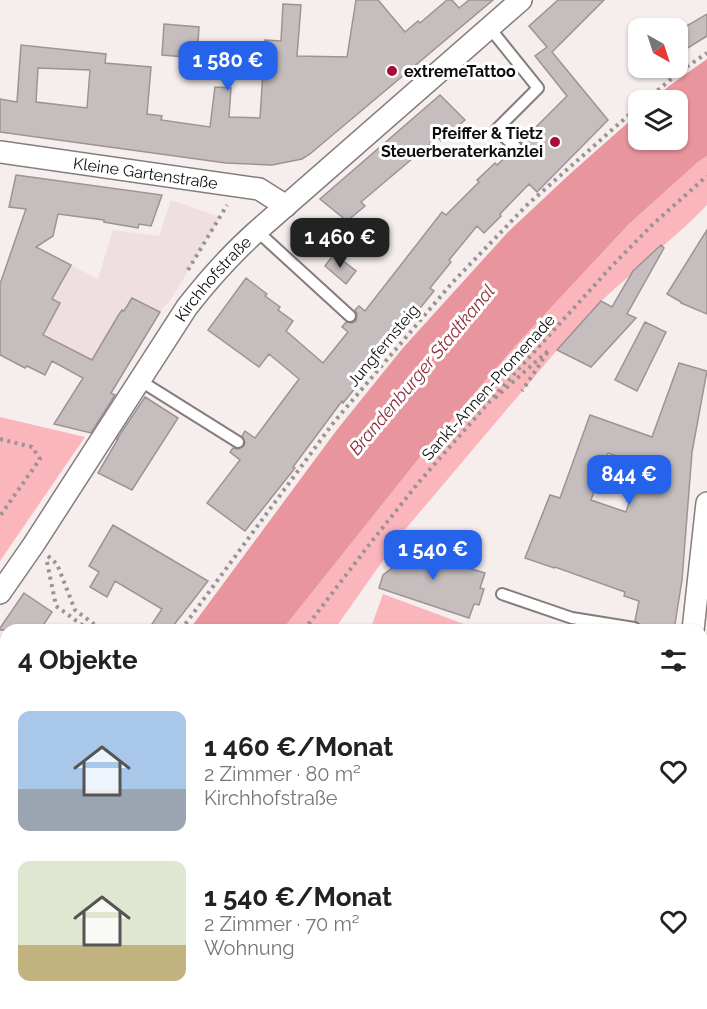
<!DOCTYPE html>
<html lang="de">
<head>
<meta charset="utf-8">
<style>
  :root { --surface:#fff; --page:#f2f2f2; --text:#222; --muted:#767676; --accent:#2563eb }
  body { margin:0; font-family:Raleway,sans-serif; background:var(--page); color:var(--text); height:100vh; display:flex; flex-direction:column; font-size:22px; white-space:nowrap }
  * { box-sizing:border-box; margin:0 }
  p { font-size:20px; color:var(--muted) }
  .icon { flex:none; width:33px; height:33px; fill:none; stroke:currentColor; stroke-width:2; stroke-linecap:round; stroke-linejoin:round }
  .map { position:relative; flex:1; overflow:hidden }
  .sheet { position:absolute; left:0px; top:624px; width:708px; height:386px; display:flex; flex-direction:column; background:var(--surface); border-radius:18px 18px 0 0; box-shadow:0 2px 4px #0004 }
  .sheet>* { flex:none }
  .needle { width:39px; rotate:141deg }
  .tools { position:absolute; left:628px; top:18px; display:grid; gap:12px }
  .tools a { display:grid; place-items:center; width:60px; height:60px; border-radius:12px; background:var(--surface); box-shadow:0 2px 4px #0004; font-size:30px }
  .price { position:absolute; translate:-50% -51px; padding:0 14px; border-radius:12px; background:var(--accent); color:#fff; font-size:20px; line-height:39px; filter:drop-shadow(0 2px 3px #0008) }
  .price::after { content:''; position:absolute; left:50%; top:36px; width:18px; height:14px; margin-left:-9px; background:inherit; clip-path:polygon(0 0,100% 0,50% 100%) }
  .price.current { background:#222; color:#fff }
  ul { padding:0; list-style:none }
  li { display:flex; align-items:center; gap:18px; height:150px; padding:0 18px }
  li span { display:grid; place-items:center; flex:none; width:168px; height:120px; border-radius:12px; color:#555 }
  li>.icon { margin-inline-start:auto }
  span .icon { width:72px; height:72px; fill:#fffc; stroke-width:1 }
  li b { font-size:26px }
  h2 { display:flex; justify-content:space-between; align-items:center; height:72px; padding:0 18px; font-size:26px }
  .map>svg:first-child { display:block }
  .built { fill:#f0dfe0 }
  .green { fill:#fbb6bb }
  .water { fill:#e9959d }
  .building { fill:#c6bebe; stroke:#9c9394; stroke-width:1.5; fill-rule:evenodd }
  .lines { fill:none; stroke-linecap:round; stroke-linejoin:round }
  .service-casing { stroke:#847c7d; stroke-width:14 }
  .minor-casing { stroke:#847c7d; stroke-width:24 }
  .path { stroke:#999393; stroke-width:4; stroke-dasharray:3 4.5; stroke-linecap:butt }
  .service { stroke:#fff; stroke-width:10 }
  .minor { stroke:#fff; stroke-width:21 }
  .poi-dot { fill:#a70e3a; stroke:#fff; stroke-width:2 }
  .labels { text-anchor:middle; stroke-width:6; stroke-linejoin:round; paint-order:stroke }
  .poi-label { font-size:16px; font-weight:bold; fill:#0e0c0c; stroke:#fff; text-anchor:start }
  .street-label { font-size:16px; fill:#0e0c0c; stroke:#fff }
  .water-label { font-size:18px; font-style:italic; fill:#8c2b3c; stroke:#fff }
</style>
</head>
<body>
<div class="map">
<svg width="707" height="1009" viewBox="0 0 707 1009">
  <rect width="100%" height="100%" fill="#f6eded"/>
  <path class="built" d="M 171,200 L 220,217 L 173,296 L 160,312 L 140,346 L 110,330 L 82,377 L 77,352 L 43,335 L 60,304 L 52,299 L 71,265 L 98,279 L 113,230 L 159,236 Z
    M 0,828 L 6,831 L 6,898 L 0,907 Z"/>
  <path class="green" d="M 707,156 L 707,205 L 690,222 L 601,301 L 557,350 L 403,532 L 334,630 L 282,630 L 428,447 L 517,344 L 629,224 L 698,162 Z
    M 0,417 L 85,437 L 0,561 Z
    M 383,594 L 480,630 L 370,630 Z
    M 349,1004 L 478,1004 L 475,1009 L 359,1009 Z"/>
  <path class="water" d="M 707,59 L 707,156 L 698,162 L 629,224 L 517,344 L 428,447 L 282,630 L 189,630 L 336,431 L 402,349 L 508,232 L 572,172 L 639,113 L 639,140 L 678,140 L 678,100 L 653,100 L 669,86 Z
    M 6,898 L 6,1004 L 28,1004 L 24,1009 L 0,1009 L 0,907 Z"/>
  <path class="building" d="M 356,0 L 378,0 L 405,32 L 418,21 L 420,23 L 447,0 L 452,0 L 459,8 L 469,0 L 493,0 L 310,154 L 302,159 L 272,165 L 226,163 L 0,132 L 0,99 L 17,102 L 21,45 L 106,54 L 105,63 L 151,67 L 147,114 L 162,116 L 161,120 L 210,127 L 215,87 L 231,88 L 229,117 L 260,118 L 265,40 L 281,41 L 283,4 L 301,5 L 297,56 L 347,57 ZM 38,68 L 90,70 L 87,108 L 36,102 Z
    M 558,0 L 604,0 L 552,52 L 608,120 L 537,192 L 529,184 L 500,214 L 501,216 L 484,233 L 477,226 L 449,260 L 451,262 L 430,288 L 434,291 L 343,403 L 342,401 L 293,467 L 295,468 L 245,531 L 207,503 L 240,460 L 230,452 L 233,448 L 238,449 L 244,446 L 245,442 L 242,436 L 245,431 L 255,438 L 299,379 L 269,354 L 259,367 L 208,330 L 246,278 L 267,294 L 265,296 L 280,307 L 278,310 L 293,321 L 286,331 L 323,363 L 348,332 L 342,327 L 346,322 L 352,323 L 356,321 L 357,314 L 355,310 L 359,306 L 365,311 L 442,212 L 446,215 L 479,182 L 477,180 L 495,163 L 497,165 L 511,152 L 515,154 L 521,152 L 523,148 L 521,142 L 567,96 L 535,56 L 547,47 L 529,26 Z
    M 707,14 L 707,36 L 678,54 L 678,31 Z
    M 164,24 L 199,27 L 197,58 L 162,55 Z
    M 440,95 L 465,120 L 441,141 L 438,137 L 361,202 L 365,206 L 347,221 L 320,199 Z
    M 16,175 L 162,195 L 151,226 L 139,224 L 138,228 L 104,222 L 104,220 L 58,214 L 53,236 L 36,247 L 71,265 L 52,299 L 60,303 L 43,335 L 92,360 L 118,316 L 122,310 L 124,311 L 132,298 L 160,312 L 111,393 L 115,395 L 91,433 L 54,424 L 83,378 L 52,361 L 45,375 L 27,366 L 25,368 L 0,355 L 0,284 L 26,209 L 9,207 Z
    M 707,230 L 707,314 L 681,303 L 681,302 L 667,294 Z
    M 661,245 L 664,248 L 627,314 L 636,318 L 591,367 L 557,350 L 601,301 L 612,307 L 633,271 Z
    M 334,254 L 356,271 L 346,284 L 325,266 Z
    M 645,322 L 666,332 L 637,391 L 615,380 Z
    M 679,363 L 707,371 L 692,452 L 682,580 L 674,630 L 641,630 L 641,625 L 635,621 L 639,601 L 624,596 L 625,592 L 555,567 L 554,568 L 525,558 L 550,495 L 560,498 L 590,415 L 652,437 ZM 608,453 L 642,464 L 626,512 L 591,500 Z
    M 145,397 L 178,418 L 132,490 L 98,473 L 118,439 L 117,439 Z
    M 113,525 L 208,581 L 170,630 L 148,630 L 162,609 L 115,581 L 107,597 L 90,587 L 99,572 L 89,566 Z
    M 395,541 L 419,549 L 419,550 L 455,564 L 485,573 L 480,588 L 484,589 L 479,605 L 474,604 L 469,618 L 379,588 L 383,575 L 396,565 L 388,559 Z
    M 24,593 L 52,612 L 40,630 L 0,630 L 0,628 Z"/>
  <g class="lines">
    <g class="service-casing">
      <path id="service" d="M 489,27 L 538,88 L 496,130 L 516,147
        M 257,231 L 350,316
        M 139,380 L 238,442
        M 502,594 L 572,618 L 634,628
        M 289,1009 L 290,1004"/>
    </g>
    <g class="minor-casing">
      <g id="minor">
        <path id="s1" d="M 0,152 L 259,189 L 286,206"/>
        <path id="s2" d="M 0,593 L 34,544 L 187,307 C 209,279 230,255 257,231 L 521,0"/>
        <path d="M 693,630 L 707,503"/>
        <path d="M 702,844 L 707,844"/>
        <path d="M 302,1009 L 315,1008 L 318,1009"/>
        <path d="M 633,1009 L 634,1004"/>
      </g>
    </g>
    <path class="path" d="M 646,100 L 682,70 L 707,53
      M 188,270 L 227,205
      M 495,398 L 549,350 L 522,391
      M 0,439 L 32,447 L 40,459 L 0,516
      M 48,556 L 57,564 L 75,610 L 102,630
      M 47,562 L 56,606 L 89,630
      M 181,630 L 334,422 L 452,283 L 527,205 L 639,106
      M 304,630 L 372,541 L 419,482 L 505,384 L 611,267 L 651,226 L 707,176
      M 0,902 L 6,893
      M 409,1004 L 418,1005 L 448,1004
      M 461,1004 L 467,1009
      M 52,1009 L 56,1004
      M 475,1009 L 478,1004"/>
    <use href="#service" class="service"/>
    <use href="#minor" class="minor"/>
  </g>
  <g class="poi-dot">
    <circle cx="392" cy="71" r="6"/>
    <circle cx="555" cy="142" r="6"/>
  </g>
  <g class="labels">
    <g class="poi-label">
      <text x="404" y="77">extremeTattoo</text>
      <text x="543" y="139" text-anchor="end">Pfeiffer &amp; Tietz<tspan x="543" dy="18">Steuerberaterkanzlei</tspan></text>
    </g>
    <g class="street-label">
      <text dy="6" stroke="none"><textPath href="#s1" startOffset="147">Kleine Gartenstraße</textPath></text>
      <text dy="6" stroke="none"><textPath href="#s2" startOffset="380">Kirchhofstraße</textPath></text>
      <text transform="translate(383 345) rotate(-50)" y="6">Jungfernsteig</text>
      <text transform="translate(488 387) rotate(-48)" y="6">Sankt-Annen-Promenade</text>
    </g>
    <g class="water-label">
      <text transform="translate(422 370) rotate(-50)" y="6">Brandenburger Stadtkanal</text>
    </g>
  </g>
</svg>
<div class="tools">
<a><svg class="needle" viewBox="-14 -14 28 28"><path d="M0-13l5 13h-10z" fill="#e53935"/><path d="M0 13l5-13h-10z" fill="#767676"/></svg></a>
<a><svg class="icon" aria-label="layers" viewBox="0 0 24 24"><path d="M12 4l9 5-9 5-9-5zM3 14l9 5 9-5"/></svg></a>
</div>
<b class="price" style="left:228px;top:92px">1 580 €</b>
<b class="price current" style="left:340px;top:269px">1 460 €</b>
<b class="price" style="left:629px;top:506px">844 €</b>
<b class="price" style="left:433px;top:581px">1 540 €</b>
<section class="sheet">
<h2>4 Objekte<svg class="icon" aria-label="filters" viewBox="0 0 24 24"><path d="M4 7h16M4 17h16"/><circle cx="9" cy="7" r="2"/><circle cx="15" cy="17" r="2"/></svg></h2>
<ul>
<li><span style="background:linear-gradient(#a9c7e8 65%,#9aa5b1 0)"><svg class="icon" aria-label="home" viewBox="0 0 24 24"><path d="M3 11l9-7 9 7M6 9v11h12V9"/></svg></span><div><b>1 460 €/Monat</b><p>2 Zimmer · 80 m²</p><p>Kirchhofstraße</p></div><svg class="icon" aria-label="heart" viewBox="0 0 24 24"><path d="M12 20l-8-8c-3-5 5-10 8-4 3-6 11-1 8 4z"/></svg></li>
<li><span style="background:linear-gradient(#dfe7d0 70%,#c2b280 0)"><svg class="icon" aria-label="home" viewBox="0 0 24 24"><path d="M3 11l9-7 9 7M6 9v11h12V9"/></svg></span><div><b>1 540 €/Monat</b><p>2 Zimmer · 70 m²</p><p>Wohnung</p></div><svg class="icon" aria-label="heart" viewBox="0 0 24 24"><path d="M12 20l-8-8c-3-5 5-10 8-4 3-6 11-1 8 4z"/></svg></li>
</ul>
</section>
</div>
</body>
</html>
